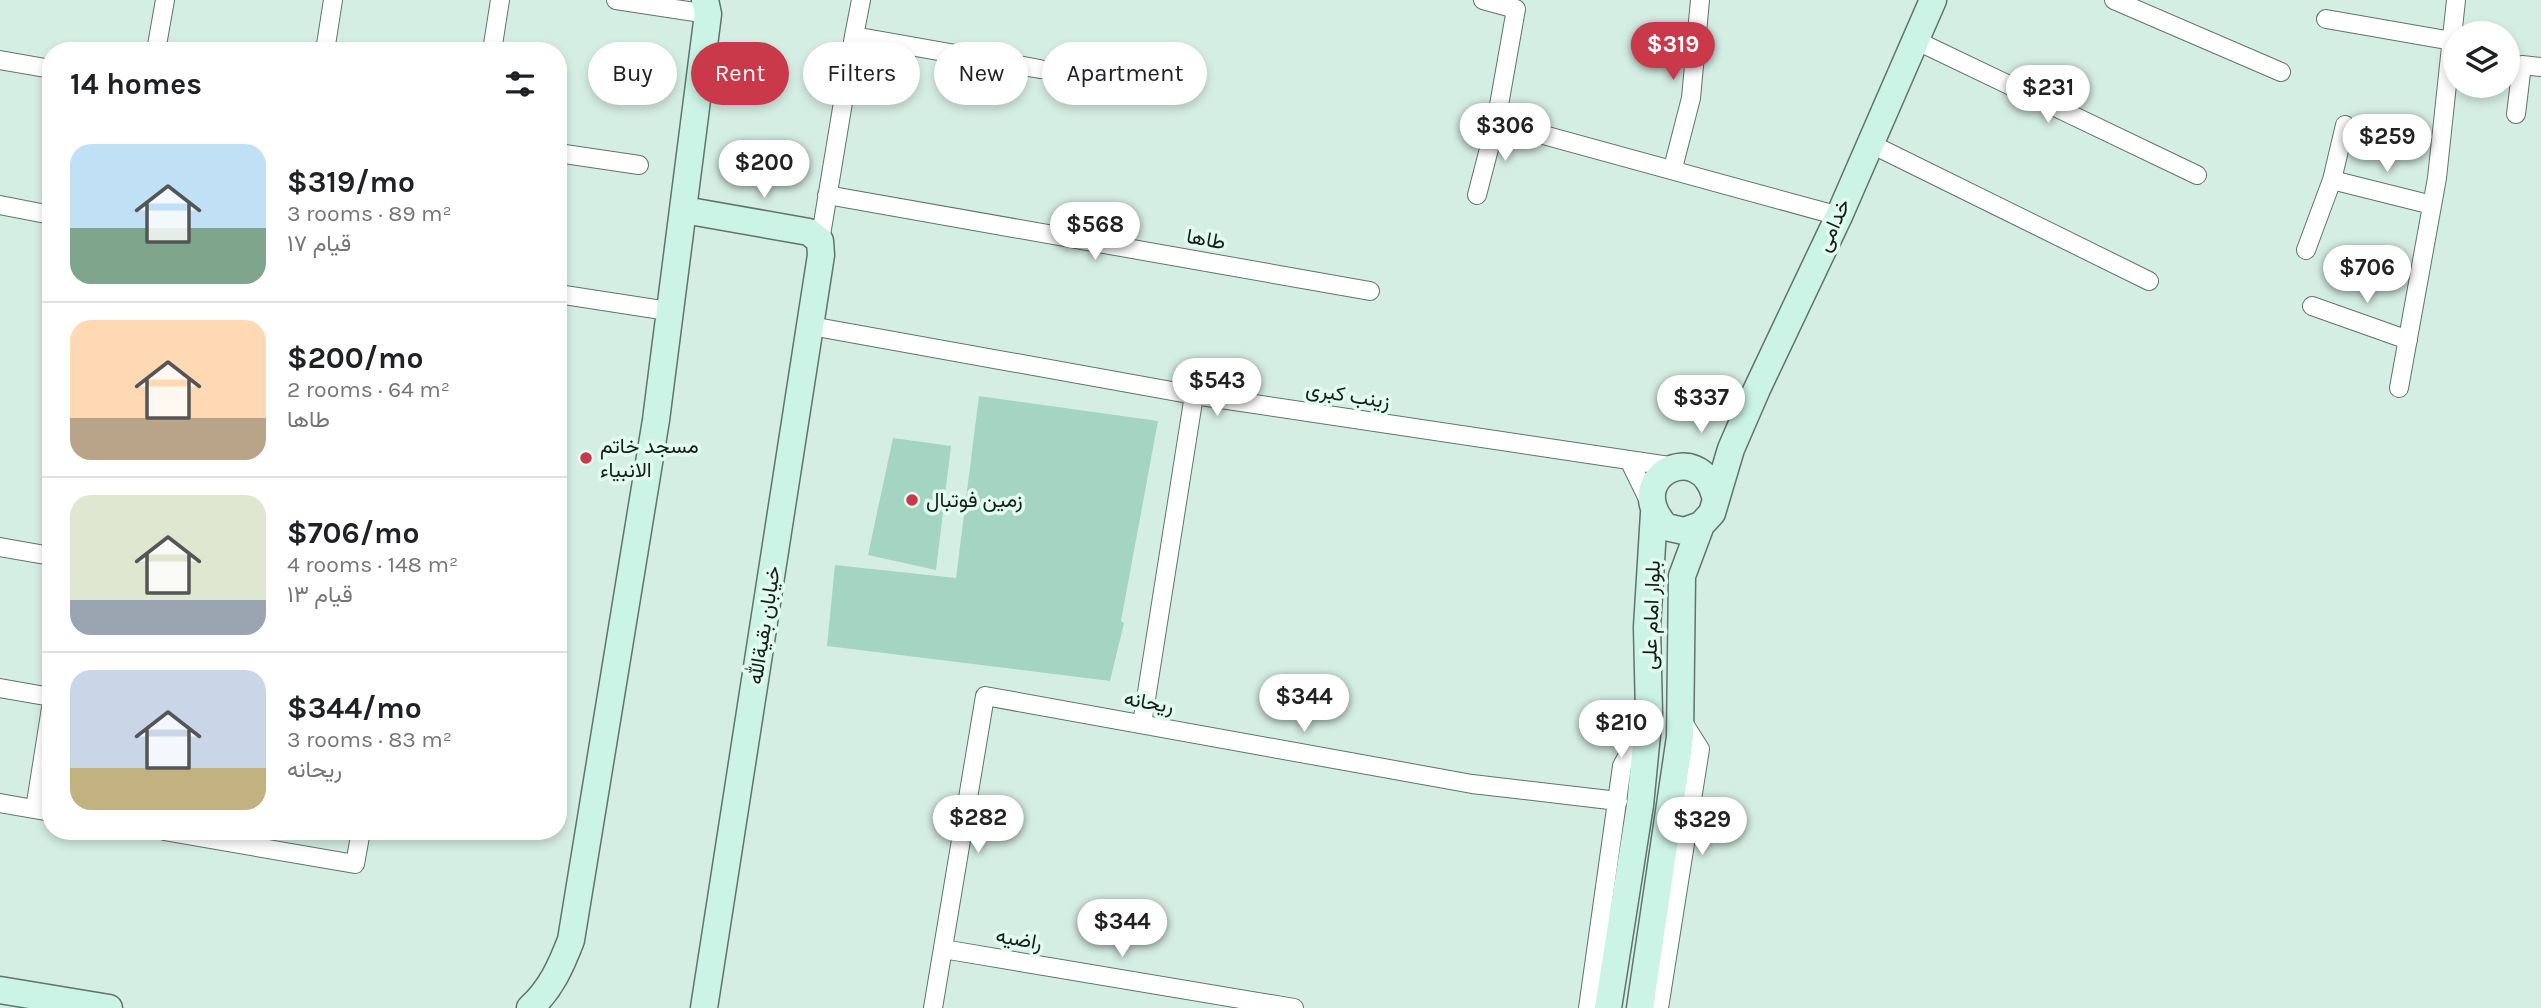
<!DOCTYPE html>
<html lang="en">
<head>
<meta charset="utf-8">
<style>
  :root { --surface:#fff; --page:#f6f6f6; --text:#202124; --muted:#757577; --line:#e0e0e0; --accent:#c9394a }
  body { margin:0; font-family:Karla,Vazirmatn,sans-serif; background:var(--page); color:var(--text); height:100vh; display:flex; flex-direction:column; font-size:26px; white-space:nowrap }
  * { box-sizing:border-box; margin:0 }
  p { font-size:23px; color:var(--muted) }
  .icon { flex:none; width:38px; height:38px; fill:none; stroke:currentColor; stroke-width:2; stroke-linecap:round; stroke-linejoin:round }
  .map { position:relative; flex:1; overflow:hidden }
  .drawer { position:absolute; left:42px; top:42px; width:525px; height:798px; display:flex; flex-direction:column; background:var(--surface); border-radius:28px; box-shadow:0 4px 10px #0003 }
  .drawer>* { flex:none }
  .banner { position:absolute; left:588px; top:42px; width:665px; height:63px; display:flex; gap:14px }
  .tools { position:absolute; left:2443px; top:21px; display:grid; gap:14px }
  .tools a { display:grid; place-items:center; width:77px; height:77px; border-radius:50%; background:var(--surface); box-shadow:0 4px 10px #0003; font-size:35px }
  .price { position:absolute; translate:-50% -60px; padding:0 16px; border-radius:24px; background:#fff; color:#222; font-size:23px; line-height:46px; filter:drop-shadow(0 2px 4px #0008) }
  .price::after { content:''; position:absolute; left:50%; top:42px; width:21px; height:16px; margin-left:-10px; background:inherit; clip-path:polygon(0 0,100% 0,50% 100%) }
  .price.on { background:var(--accent); color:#fff }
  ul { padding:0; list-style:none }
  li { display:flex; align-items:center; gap:21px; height:175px; padding:0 28px }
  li+li { border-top:2px solid var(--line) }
  li span { display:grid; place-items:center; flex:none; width:196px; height:140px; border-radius:21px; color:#555 }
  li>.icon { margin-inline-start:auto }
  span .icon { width:84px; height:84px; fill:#fffc; stroke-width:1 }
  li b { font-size:30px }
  h2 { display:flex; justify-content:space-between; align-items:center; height:84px; padding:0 28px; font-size:30px }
  .chip { padding:0 24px; border-radius:32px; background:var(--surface); box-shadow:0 4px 10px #0003; font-size:24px; line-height:63px }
  .chip.on { background:var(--accent); color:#fff }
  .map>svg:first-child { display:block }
  .green { fill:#a4d5c2 }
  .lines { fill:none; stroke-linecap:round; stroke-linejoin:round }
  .street-casing { stroke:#5f746c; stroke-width:20 }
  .secondary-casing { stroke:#5f746c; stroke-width:29 }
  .street { stroke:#fff; stroke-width:18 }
  .secondary { stroke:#cbf3e6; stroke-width:26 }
  .poi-dot { fill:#c9394a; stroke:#e2fbf1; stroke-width:2.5 }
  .labels { text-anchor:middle; stroke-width:7; stroke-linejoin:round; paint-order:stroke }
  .street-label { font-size:21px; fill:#151e1a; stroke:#e2fbf1 }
  .poi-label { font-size:21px; fill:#151e1a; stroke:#e2fbf1; text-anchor:start }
</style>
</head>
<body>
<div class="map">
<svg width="2541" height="1008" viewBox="0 0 2541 1008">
  <rect width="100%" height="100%" fill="#d5eee4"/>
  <path class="green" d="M 979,396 L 1158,421 L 1121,621 L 1124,623 L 1110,681 L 827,646 L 835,565 L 956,578 Z
    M 893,438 L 951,446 L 936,570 L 868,555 Z"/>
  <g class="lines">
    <g class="street-casing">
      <path id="street" d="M 616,0 L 708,14
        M 2114,0 L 2281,72
        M 2326,19 L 2452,41
        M 854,36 L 861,0
        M 1915,40 L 2197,175
        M 156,51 L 165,0
        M 325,51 L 333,0
        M 492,51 L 500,0
        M 0,60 L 51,69
        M 2516,114 L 2522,65 L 2541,67
        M 1496,122 L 1839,216
        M 1869,143 L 2149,281
        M 558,153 L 639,165
        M 1673,168 L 1691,98 L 1700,0
        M 2332,180 L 2432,205
        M 827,195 L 1370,291
        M 1477,195 L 1496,122 L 1516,9 L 1483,0
        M 0,205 L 51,215
        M 820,241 L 854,36 L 1040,69
        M 2306,250 L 2332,180 L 2345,125
        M 558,294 L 668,311
        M 2312,306 L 2408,340
        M 811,326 L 1194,395 L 1676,467
        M 2399,388 L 2437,178 L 2456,0
        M 1630,462 L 1651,505
        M 0,547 L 51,556
        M 0,688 L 51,697
        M 1142,724 L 1194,395
        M 0,803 L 51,812
        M 35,809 L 51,708
        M 164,831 L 355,864 L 361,831
        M 943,949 L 1294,1008
        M 933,1008 L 985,696 L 1472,784 L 1618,801
        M 1588,1008 L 1622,766 L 1643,727
        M 1659,1008 L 1700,749 L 1681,719"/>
    </g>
    <g class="secondary-casing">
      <path id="secondary" d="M 684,210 L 809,232 L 820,241 L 821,255 L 704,1008
        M 1715,496 C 1700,437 1620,477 1666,527 L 1684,531 L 1701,525 L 1712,513 L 1731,449 L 1757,389 L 1839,216 L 1933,0
        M 0,990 L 109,1008
        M 530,1008 C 551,989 561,966 571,940 L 656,420 L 708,14 L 705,0
        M 1608,1008 L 1640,805 L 1649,714 L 1647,627 L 1654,513
        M 1640,1008 L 1680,737 L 1682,576 L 1701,525"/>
    </g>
    <use href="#street" class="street"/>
    <use href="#secondary" class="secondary"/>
  </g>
  <g class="poi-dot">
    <circle cx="586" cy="458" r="7"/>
    <circle cx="912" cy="500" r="7"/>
  </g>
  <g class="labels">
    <g class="street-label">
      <text transform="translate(1833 225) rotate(-66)" y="7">خدامی</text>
      <text transform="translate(1206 239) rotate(10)" y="7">طاها</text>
      <text transform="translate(1348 395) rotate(9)" y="7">زینب کبری</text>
      <text transform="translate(1651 615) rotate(-88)" y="7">بلوار امام علی</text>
      <text transform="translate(764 625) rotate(-81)" y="7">خیابان بقیةالله</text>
      <text transform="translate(1149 702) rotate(10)" y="7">ریحانه</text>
      <text transform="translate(1019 939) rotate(10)" y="7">راضیه</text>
    </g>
    <g class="poi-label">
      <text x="600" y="453">مسجد خاتم<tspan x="600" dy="24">الانبیاء</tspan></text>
      <text x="926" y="507">زمین فوتبال</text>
    </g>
  </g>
</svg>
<div class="tools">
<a><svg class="icon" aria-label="layers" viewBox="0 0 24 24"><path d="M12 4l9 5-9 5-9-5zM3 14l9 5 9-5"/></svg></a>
</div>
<b class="price on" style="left:1673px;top:82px">$319</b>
<b class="price" style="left:2048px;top:125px">$231</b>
<b class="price" style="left:1505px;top:163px">$306</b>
<b class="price" style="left:2387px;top:174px">$259</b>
<b class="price" style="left:764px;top:200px">$200</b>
<b class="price" style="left:1095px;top:262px">$568</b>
<b class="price" style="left:2367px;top:305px">$706</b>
<b class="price" style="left:1217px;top:418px">$543</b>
<b class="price" style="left:1701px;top:435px">$337</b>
<b class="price" style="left:1304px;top:734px">$344</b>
<b class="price" style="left:1621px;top:760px">$210</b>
<b class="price" style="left:978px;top:855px">$282</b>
<b class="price" style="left:1702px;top:857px">$329</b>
<b class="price" style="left:1122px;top:959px">$344</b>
<div class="banner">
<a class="chip">Buy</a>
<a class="chip on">Rent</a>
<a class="chip">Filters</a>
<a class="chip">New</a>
<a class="chip">Apartment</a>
</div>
<section class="drawer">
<h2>14 homes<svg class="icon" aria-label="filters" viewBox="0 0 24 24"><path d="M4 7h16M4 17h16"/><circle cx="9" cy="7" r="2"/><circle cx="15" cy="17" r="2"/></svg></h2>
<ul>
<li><span style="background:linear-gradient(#bfe0f5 60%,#7fa58c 0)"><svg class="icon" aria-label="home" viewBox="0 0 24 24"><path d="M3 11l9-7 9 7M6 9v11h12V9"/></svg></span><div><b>$319/mo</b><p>3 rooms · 89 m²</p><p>قیام ۱۷</p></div></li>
<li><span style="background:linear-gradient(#ffd9b3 70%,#b9a48a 0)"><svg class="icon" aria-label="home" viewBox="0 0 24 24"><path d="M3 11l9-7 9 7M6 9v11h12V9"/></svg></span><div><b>$200/mo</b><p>2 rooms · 64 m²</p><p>طاها</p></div></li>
<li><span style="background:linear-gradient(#dfe7d0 75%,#9aa5b1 0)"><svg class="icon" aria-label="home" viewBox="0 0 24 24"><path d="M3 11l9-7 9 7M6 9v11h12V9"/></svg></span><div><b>$706/mo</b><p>4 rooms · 148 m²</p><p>قیام ۱۳</p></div></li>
<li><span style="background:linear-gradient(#c9d6e8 70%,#c2b280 0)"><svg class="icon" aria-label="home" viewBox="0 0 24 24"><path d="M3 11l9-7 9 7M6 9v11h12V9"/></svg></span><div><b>$344/mo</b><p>3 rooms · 83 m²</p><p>ریحانه</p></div></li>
</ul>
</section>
</div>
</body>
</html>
